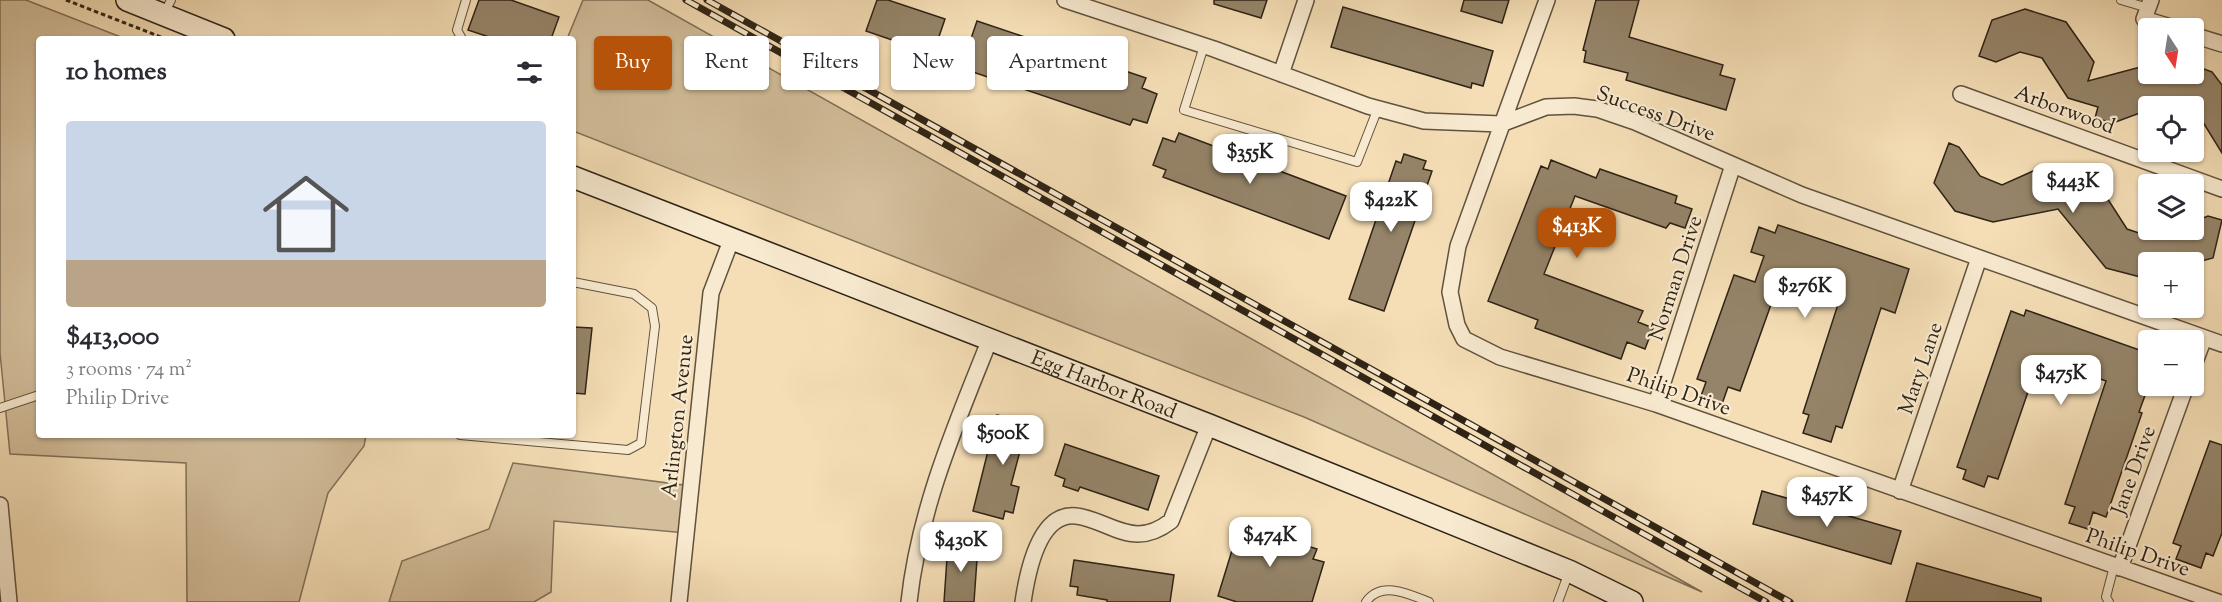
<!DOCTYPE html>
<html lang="en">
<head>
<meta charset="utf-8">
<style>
  :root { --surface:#fff; --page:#f2f2f3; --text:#2b2b33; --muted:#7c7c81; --accent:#b45309 }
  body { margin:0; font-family:"Sorts Mill Goudy",serif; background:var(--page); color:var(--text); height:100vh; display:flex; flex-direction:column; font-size:22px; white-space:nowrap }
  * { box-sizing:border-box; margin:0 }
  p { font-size:20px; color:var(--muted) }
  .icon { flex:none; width:33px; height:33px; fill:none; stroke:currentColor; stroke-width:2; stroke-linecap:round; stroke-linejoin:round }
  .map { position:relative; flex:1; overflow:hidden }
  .drawer { position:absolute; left:36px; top:36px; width:540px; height:402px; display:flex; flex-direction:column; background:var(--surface); border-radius:6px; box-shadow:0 2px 4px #0004 }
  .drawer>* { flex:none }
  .top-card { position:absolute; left:594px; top:36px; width:570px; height:54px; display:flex; gap:12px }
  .needle { width:39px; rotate:168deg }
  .buttons { position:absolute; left:2138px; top:18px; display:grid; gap:12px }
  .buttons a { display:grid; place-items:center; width:66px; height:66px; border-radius:6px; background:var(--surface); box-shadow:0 2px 4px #0004; font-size:30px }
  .price { position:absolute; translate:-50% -51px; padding:0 14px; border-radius:12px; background:#fff; color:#222; font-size:20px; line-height:39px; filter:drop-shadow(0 2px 3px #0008) }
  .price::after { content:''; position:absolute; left:50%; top:36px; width:18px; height:14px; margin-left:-9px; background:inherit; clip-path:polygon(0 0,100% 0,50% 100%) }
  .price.on { background:var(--accent); color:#fff }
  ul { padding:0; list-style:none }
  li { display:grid; align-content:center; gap:12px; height:318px; padding:0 30px }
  li span { display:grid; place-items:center; height:186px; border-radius:6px; color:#555 }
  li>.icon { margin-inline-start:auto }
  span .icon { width:108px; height:108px; fill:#fffc; stroke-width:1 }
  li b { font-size:26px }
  h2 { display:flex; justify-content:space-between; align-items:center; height:72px; padding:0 30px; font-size:26px }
  .tag { padding:0 21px; border-radius:6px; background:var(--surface); box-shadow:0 2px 4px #0004; font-size:21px; line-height:54px }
  .tag.on { background:var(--accent); color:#fff }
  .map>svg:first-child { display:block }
  .green { fill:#d3be9b; stroke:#807058; stroke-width:1.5 }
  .building { fill:#958469; stroke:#2e2315; stroke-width:1.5 }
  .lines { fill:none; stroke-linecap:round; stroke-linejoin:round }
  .lane-casing { stroke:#60523d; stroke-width:10 }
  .street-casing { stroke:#60523d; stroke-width:18 }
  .secondary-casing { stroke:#2e2315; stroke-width:24 }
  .path { stroke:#2e2315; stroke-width:3; stroke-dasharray:4.5 3; stroke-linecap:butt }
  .lane { stroke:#f8ead0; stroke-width:8 }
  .street { stroke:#f8ead0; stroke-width:15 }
  .secondary { stroke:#f8ead0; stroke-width:21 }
  .rail-casing { stroke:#2e2315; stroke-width:7 }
  .rail { stroke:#f8ead0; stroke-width:4.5; stroke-dasharray:14; stroke-linecap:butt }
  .labels { text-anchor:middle; stroke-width:4.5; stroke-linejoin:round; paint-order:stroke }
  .street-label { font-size:21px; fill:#2e2315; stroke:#f8ead0 }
</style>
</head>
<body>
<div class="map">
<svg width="2222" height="602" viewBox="0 0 2222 602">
  <rect width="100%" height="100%" fill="#f5deb6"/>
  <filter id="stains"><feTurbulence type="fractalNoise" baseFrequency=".00333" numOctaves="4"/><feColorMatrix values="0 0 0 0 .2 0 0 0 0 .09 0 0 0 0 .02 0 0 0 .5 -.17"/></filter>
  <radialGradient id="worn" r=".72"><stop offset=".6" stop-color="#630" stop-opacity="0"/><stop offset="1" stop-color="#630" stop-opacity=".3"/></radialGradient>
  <path class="green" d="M 0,0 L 26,0 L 126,39 L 39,39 L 39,435 L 366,435 L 364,446 L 328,493 L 299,602 L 187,602 L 186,463 L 10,454 L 0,353 Z
    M 583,0 L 648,0 L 1702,592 L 1304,417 L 573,131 L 573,39 L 567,39 Z
    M 513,463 L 691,486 L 686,533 L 554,521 L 551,592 L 534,602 L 389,602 L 402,561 L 489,529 Z"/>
  <path class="building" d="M 479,0 L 511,0 L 559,17 L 551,39 L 495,39 L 468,30 Z
    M 877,0 L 888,0 L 945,19 L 933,54 L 866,31 Z
    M 1214,0 L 1267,0 L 1261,18 L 1214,4 Z
    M 1464,0 L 1509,0 L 1502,23 L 1461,11 Z
    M 1596,0 L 1639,0 L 1629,37 L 1723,65 L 1720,75 L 1735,79 L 1726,110 L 1626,80 L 1628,73 L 1584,62 L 1586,51 L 1583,50 Z
    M 1343,7 L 1493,51 L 1483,86 L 1472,83 L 1471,88 L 1331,47 Z
    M 2025,9 L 2066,22 L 2094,62 L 2088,81 L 2148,65 L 2148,74 L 2193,74 L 2193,65 L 2212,72 L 2222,85 L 2222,153 L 2193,106 L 2170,102 L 2148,106 L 2148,110 L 2113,123 L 2095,118 L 2098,107 L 2068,98 L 2042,58 L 2020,52 L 1996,62 L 1979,56 L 1992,20 Z
    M 977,21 L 1146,78 L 1142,88 L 1157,94 L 1147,123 L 1133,119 L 1130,125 L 961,68 Z
    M 1179,133 L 1346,196 L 1329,239 L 1163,177 L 1166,170 L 1153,165 L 1163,138 L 1175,142 Z
    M 1949,143 L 1959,147 L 1980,176 L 2002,185 L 2040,168 L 2074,179 L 2077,172 L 2095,179 L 2127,229 L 2151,237 L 2172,230 L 2193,230 L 2193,222 L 2208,216 L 2222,220 L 2213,258 L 2198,262 L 2148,262 L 2148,279 L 2106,268 L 2058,209 L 1993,222 L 1955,211 L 1934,183 Z
    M 1404,154 L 1426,161 L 1423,169 L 1432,171 L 1384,311 L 1349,299 L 1396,161 L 1401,163 Z
    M 1551,160 L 1596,178 L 1600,169 L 1677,196 L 1675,203 L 1692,209 L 1685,228 L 1670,223 L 1666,228 L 1575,196 L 1544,274 L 1643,311 L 1638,322 L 1653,328 L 1645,349 L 1627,342 L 1621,359 L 1535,328 L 1538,320 L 1488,301 L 1541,166 L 1548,169 Z
    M 1778,225 L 1909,269 L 1895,313 L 1881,308 L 1842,428 L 1836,426 L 1831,442 L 1803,433 L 1809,415 L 1803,413 L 1841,295 L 1782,274 L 1740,391 L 1728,387 L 1722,404 L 1701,396 L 1706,382 L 1697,379 L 1734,275 L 1755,282 L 1764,256 L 1751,252 L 1759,227 L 1775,233 Z
    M 2026,310 L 2148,353 L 2148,387 L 2139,412 L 2142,413 L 2106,517 L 2093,512 L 2088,529 L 2069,523 L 2075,507 L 2065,504 L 2106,381 L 2040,357 L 1998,479 L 1988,476 L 1984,487 L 1963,479 L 1966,470 L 1957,467 L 2011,311 L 2024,316 Z
    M 573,327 L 592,328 L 585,394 L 573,393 Z
    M 997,415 L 1036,424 L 1029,453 L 1020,451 L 1011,485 L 1019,487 L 1013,513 L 1005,511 L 1003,519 L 973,511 Z
    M 2210,441 L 2222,445 L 2222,533 L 2213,556 L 2206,553 L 2201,568 L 2176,559 L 2181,546 L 2173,543 Z
    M 1065,444 L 1159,476 L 1148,510 L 1080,487 L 1078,491 L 1063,486 L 1065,479 L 1055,475 Z
    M 1762,491 L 1901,531 L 1891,564 L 1753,524 Z
    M 1241,521 L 1305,541 L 1304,545 L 1317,549 L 1313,559 L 1324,562 L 1312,602 L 1237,602 L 1218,596 Z
    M 948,543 L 978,545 L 974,602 L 944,602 Z
    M 1074,560 L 1174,575 L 1170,602 L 1107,602 L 1107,600 L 1077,595 L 1078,587 L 1070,586 Z
    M 1917,563 L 2041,598 L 2041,602 L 1906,602 Z"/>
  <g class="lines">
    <g class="lane-casing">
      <path id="lane" d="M 2121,0 L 2148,8
        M 164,14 L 171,0
        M 462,39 L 457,30 L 466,0
        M 1204,46 L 1184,110 L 1357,162 L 1378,108
        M 0,408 L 39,395
        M 460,435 L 628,450 L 641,443 L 655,326 L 652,308 L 634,294 L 573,282
        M 1366,602 C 1381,580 1409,594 1429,602
        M 1558,602 L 1569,572
        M 2109,602 L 2106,597 L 2114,566"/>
    </g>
    <g class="street-casing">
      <path id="street" d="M 1065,0 L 1214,49 L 1368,106 L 1424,121 L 1501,124 L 1546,107 L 1574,106 L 1597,109 L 1635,122 L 1802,195 L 2222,344
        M 1547,0 L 1458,246 L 1450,292 L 1457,325 L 1464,339 L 1500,357 L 1656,404 L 2218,602
        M 2151,0 L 2144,19 L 2174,28
        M 2193,35 L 2222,44
        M 1281,74 L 1306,0
        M 1961,94 L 2222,189
        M 2193,367 L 2204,338
        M 1656,404 L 1733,165
        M 1900,491 L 1979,258
        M 0,505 L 9,602
        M 2120,568 L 2186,386
        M 679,602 L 711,293 L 732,238
        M 909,602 C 919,509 956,424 990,339
        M 1023,602 C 1027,575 1038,512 1076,516 C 1097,518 1117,534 1138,534 C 1151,534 1162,528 1171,521 L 1209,425"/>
    </g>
    <g class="secondary-casing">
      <g id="secondary">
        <path d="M 127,0 L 224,39"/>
        <path id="s1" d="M 573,177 L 1209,425 L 1569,571 L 1632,602"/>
      </g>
    </g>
    <path class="path" d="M 66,0 L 166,39"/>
    <use href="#lane" class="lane"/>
    <use href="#street" class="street"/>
    <use href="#secondary" class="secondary"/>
    <g class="rail-casing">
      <path id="rail" d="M 686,0 L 1766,602
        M 707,0 L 1790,602"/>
    </g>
    <use href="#rail" class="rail"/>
  </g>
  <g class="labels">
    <g class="street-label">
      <text transform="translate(2065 109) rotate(20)" y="7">Arborwood</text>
      <text transform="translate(1656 113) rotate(20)" y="7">Success Drive</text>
      <text transform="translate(1675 278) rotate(-72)" y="7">Norman Drive</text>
      <text transform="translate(1920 368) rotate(-71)" y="7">Mary Lane</text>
      <text dy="7" stroke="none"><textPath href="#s1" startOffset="570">Egg Harbor Road</textPath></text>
      <text transform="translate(1679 391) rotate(19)" y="7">Philip Drive</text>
      <text transform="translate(677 416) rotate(-84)" y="7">Arlington Avenue</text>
      <text transform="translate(2133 470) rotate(-70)" y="7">Jane Drive</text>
      <text transform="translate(2138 552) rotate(19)" y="7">Philip Drive</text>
    </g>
  </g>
  <rect width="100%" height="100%" filter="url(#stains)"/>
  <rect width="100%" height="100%" fill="url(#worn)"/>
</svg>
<div class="buttons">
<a><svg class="needle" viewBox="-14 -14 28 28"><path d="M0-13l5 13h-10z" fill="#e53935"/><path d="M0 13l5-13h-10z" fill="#7c7c81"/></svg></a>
<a><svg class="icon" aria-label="locate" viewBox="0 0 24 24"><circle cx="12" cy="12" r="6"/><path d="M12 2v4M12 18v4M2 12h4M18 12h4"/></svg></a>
<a><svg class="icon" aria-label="layers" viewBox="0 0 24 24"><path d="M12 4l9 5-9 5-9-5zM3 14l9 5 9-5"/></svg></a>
<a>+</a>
<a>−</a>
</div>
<b class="price" style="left:1250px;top:185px">$355K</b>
<b class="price" style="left:2073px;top:214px">$443K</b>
<b class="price" style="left:1391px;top:233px">$422K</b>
<b class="price on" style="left:1577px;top:259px">$413K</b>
<b class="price" style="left:1805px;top:319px">$276K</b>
<b class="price" style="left:2061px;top:406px">$475K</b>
<b class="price" style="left:1003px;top:466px">$500K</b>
<b class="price" style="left:1827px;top:528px">$457K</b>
<b class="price" style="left:1270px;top:568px">$474K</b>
<b class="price" style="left:961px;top:573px">$430K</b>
<div class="top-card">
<a class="tag on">Buy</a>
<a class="tag">Rent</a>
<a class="tag">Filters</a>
<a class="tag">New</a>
<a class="tag">Apartment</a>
</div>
<section class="drawer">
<h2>10 homes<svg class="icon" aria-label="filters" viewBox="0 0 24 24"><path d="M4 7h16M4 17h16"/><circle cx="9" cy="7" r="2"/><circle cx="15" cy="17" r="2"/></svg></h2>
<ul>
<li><span style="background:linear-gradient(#c9d6e8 75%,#b9a48a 0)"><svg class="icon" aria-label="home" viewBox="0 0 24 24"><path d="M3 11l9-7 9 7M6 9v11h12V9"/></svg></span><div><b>$413,000</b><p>3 rooms · 74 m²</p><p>Philip Drive</p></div></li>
</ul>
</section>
</div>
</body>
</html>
